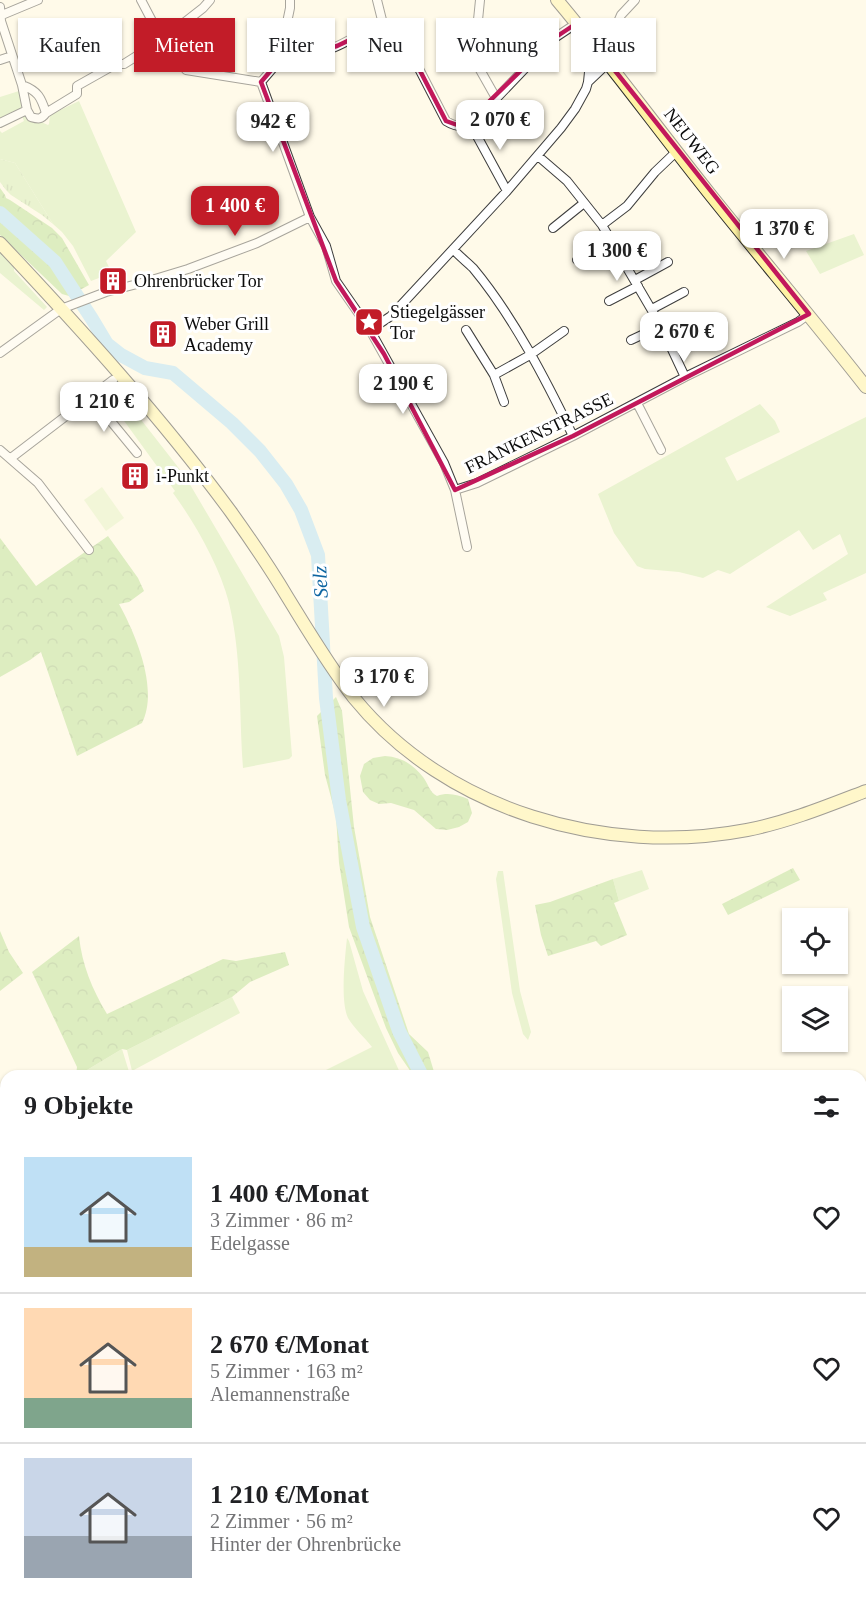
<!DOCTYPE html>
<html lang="de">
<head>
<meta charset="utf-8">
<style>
  :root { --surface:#fff; --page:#f2f2f2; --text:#202124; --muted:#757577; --line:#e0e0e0; --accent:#c21c28 }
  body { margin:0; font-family:Georgia,serif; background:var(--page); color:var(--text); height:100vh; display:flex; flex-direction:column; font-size:22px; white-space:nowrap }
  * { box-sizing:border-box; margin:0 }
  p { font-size:20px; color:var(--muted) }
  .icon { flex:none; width:33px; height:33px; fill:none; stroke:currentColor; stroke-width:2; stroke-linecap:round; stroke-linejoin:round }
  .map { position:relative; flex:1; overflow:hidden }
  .details { position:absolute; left:0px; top:1070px; width:867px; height:536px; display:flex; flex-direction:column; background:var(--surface); border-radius:18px 18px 0 0; box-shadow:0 2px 4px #0004 }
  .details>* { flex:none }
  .top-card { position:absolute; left:18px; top:18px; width:831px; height:54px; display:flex; gap:12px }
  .tools { position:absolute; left:782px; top:908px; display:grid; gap:12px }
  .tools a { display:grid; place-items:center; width:66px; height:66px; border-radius:0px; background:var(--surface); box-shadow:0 2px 4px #0004; font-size:30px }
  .price { position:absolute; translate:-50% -51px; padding:0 14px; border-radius:12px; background:#fff; color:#222; font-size:20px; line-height:39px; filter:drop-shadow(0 2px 3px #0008) }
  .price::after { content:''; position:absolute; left:50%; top:36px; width:18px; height:14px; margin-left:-9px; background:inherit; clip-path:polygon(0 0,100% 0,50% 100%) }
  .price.current { background:var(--accent); color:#fff }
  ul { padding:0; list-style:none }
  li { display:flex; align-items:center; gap:18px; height:150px; padding:0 24px }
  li+li { border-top:2px solid var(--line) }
  li span { display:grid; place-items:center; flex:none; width:168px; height:120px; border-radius:0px; color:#555 }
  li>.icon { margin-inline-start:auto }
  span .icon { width:72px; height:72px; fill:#fffc; stroke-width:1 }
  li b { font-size:26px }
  h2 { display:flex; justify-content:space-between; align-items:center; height:72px; padding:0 24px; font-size:26px }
  .pill { padding:0 21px; border-radius:0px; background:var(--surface); box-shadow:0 2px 4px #0004; font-size:21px; line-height:54px }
  .pill.current { background:var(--accent); color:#fff }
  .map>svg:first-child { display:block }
  .grass { fill:#d0ebb1 }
  .forest { fill:url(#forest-crowns) }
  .park { fill:url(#park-tufts) }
  .pitch { fill:#e3f2c3 }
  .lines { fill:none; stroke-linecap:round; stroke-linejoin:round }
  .stream { stroke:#2d96d5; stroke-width:2 }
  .river { stroke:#aadefa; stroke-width:14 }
  .street-casing { stroke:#3e3e3e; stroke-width:10 }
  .secondary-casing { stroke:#2d2d2d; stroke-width:14 }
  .street { stroke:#fff; stroke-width:8 }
  .secondary { stroke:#fff3a4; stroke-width:12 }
  .marked { fill:none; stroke:#c2185b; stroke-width:4.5; stroke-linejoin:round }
  .labels { text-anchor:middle; stroke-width:6; stroke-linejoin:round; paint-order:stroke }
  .street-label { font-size:18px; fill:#0b0b0b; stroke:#fff }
  .poi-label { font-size:18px; fill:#0b0b0b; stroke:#fff; text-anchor:start }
  .water-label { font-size:20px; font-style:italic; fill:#0e65a2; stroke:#fff }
</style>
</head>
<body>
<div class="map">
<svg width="866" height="1604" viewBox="0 0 866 1604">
  <defs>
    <pattern id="forest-crowns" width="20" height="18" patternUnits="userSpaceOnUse" patternTransform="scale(1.5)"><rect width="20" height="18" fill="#b4dd8f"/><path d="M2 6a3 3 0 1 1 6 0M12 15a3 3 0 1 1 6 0" fill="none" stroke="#99bc7a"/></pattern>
    <pattern id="park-tufts" width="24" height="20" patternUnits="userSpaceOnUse" patternTransform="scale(1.5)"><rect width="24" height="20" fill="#d0ebb1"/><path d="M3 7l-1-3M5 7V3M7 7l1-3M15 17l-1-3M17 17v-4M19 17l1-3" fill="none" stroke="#b1c897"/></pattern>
  </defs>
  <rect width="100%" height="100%" fill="#fffae9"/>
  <path class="grass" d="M 19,91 L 23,104 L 21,108 L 0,118 L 0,97 Z
    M 79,101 L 136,232 L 106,261 L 112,273 L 91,281 L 73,246 L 62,232 L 53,224 L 15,163 L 0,159 L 0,131 L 2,133 L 24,121 L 22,116 L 25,115 L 48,125 L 49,124 L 50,115 Z
    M 854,234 L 864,255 L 820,274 L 806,251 Z
    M 0,252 L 14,267 L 14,271 L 47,307 L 44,310 L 0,273 Z
    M 114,387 L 117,389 L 185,476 L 279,636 L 284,657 L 292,756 L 289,759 L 243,768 C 239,713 242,657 229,603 C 220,567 195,523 173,493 L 175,491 L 106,396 L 112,391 L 111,389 Z
    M 760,404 L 775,421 L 780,432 L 725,458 L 737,481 L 866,417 L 866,573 L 823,593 L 827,600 L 790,616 L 766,607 L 848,554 L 840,534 L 813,550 L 799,530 L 730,574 L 718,570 L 703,578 L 679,572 L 645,569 L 637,566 L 614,533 L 598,494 Z
    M 642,870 L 649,889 L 619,901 L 613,879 Z
    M 498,871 L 503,871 L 520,991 L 531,1032 L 528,1040 L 523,1034 L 512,993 L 496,879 Z
    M 347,938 L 349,941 L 363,991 L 401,1075 L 316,1075 L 372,1047 C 365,1038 354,1028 348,1018 C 340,1001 345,957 347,938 Z
    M 232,997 L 240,1013 L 132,1071 L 127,1050 Z
    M 122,1049 L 130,1075 L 85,1076 L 87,1070 Z"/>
  <path class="forest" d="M 0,188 L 5,195 L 6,198 L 10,200 L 52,228 L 62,238 L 89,285 L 69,296 L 62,294 L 0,235 Z
    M 108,536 L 138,578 L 144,591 L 129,602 L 119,604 C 136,635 159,689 142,723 L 77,756 L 41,652 L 30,660 L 0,677 L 0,538 L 36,586 Z
    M 336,697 L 342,711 L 354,827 L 370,917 L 409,1034 L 428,1052 L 435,1075 L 413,1075 L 398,1053 L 386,1028 L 349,927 L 339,863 L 336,816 L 325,775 L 317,716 Z
    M 385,756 C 401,757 413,764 423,777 C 428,783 429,792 437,796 C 448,792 458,795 468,799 L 472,813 L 468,822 L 459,827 L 447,830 L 436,829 L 414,810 L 391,803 L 379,804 L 370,800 L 363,792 L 360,776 L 364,764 L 373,758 Z
    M 793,868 L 800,880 L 728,915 L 722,904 Z
    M 613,879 L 619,901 L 614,903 L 627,935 L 601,946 L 596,941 L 548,956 L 541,935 L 535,905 L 550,902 Z
    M 0,931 L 9,952 L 23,973 L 0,991 Z
    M 79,936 C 82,965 92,989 107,1014 L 223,959 L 236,961 L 285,952 L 289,965 L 250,982 L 232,997 L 127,1050 L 122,1049 L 87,1070 L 85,1075 L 76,1075 L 77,1067 L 32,972 Z
    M 866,1442 L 866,1520 L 864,1519 L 863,1534 L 866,1548 L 866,1576 L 861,1576 L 861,1451 Z
    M 781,1599 L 861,1599 L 866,1604 L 784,1604 Z"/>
  <path class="park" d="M 0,159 L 15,163 L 53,224 L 42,215 L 11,195 L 6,190 L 0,182 Z"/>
  <path class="pitch" d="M 102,487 L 124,518 L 106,531 L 84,500 Z"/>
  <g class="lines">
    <path class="stream" d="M 861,1108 L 866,1108"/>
    <path class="river" d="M 0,213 L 55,262 L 92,319 L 107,344 L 121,355 L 145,368 L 173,373 L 232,423 L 260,451 L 286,484 L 301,510 L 318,555 L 326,698 L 339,800 L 363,927 L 399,1031 L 422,1076
      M 802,1599 L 806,1604"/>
    <g class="street-casing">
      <path id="street" d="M 141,0 L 162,40 L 186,70 L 261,82
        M 377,0 L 383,24
        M 480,0 L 478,20 L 479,68 L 496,98
        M 0,7 L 1,21 L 22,85 L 27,110 L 31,117 C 38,119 41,120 46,113 L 77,94 L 77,86 L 116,64 L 124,64 L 162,40 L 203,8 L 210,0
        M 2,15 L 38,0
        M 0,60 L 12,56
        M 279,61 C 298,57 317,54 335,47 C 355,39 370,24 393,25 L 399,30 L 446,121 C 454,126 462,128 471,125 L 553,39 L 577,23
        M 16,66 L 57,50
        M 589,81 L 608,63
        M 261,82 L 310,217 L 326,246 L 336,281 L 370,330 L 444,463 L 455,490 L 467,547
        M 261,82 L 279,61 L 290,8 L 290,0
        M 22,85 C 38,91 41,97 46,113
        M 0,123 L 27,110
        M 471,125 L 507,191
        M 538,156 L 567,181 L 602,225 L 661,326 L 685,377
        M 602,225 L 627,206 L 655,172 L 677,151
        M 553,228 L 584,203
        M 453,249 C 459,256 467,262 473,268 C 513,316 546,380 573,436
        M 577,260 L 609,238
        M 635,280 L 668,262
        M 609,301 L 638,286
        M 652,309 L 684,292
        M 370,330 L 391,316 L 507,191 L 561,128 L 575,109 L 586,89 L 588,82 L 590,62 L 592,57 L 610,40 L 621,15 L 635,0
        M 466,330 L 494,375 L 504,402
        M 631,340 L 661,326
        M 0,353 L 61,309 L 106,292 L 145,282 L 188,269 L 257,243 L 310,217
        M 494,375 L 530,355 L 564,331
        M 91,397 L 137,453
        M 637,403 L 661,450
        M 0,450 L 38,483 L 89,550
        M 11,458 L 113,380
        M 455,490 L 477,483 L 573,436 L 685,377 L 798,322 L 809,314"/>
    </g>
    <g class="secondary-casing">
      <path id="secondary" d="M 557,0 C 610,63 658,129 709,193 C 761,258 815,322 866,387
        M 0,243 C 81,329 161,417 231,512 C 251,540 270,568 288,598 C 309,632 329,666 354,698 C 446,811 606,857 747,830 C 788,822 827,806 866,791"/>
    </g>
    <use href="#street" class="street"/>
    <use href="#secondary" class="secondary"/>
  </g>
  <path d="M0 0H866V1604H0ZM 577,23 L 809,314 L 573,436 L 455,490 L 384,354 L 336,281 L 261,82 L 279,61 L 337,46 L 383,24 L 399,30 L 446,121 L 463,127 L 553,39 Z" fill="#fffae9" fill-opacity=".55" fill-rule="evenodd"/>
  <path class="marked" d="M 577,23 L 809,314 L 573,436 L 455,490 L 384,354 L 336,281 L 261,82 L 279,61 L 337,46 L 383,24 L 399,30 L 446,121 L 463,127 L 553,39 Z"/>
  <defs>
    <g id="building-square" transform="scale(1.5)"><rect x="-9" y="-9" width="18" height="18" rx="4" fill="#c21c28" stroke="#fff"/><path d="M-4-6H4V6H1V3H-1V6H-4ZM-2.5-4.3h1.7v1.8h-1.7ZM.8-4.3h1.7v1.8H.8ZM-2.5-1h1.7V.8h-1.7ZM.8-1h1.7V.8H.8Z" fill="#fff"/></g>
    <g id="sight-square" transform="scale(1.5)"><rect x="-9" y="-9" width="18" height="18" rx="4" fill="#c21c28" stroke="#fff"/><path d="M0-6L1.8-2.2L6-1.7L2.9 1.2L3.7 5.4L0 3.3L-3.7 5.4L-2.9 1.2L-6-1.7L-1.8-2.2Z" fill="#fff"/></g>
  </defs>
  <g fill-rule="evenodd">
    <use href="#building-square" x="113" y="281"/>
    <use href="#sight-square" x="369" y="322"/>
    <use href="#building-square" x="163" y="334"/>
    <use href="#building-square" x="135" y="476"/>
  </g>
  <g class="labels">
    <g class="street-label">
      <text transform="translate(692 141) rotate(52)" y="6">NEUWEG</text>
      <text transform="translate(539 433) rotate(-26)" y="6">FRANKENSTRASSE</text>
    </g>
    <g class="poi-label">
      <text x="134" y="287">Ohrenbrücker Tor</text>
      <text x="390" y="318">Stiegelgässer<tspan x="390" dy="21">Tor</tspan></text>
      <text x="184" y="330">Weber Grill<tspan x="184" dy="21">Academy</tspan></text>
      <text x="156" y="482">i-Punkt</text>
    </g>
    <g class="water-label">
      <text transform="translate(320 582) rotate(-93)" y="7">Selz</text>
    </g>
  </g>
</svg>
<div class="tools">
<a><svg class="icon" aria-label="locate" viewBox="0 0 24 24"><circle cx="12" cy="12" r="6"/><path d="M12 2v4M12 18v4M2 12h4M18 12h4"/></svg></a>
<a><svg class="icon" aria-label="layers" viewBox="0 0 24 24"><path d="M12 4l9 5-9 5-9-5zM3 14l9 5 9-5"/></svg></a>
</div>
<b class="price" style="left:500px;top:151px">2 070 €</b>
<b class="price" style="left:273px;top:153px">942 €</b>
<b class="price current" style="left:235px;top:237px">1 400 €</b>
<b class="price" style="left:784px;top:260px">1 370 €</b>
<b class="price" style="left:617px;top:282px">1 300 €</b>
<b class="price" style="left:684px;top:363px">2 670 €</b>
<b class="price" style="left:403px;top:415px">2 190 €</b>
<b class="price" style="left:104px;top:433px">1 210 €</b>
<b class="price" style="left:384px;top:708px">3 170 €</b>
<div class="top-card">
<a class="pill">Kaufen</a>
<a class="pill current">Mieten</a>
<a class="pill">Filter</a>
<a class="pill">Neu</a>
<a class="pill">Wohnung</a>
<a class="pill">Haus</a>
</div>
<section class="details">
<h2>9 Objekte<svg class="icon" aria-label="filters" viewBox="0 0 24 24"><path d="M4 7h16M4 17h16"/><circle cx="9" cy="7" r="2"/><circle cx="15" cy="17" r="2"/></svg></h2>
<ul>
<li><span style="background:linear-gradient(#bfe0f5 75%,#c2b280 0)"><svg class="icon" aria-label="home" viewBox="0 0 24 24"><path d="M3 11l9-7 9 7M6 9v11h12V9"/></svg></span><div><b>1 400 €/Monat</b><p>3 Zimmer · 86 m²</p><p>Edelgasse</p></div><svg class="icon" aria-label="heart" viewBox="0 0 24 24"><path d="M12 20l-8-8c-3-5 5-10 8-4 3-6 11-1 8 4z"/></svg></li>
<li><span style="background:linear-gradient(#ffd9b3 75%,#7fa58c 0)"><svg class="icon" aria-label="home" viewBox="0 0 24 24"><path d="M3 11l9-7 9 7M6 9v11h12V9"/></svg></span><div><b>2 670 €/Monat</b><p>5 Zimmer · 163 m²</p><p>Alemannenstraße</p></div><svg class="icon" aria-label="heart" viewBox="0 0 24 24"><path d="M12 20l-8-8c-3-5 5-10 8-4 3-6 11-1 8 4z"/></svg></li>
<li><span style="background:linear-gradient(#c9d6e8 65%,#9aa5b1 0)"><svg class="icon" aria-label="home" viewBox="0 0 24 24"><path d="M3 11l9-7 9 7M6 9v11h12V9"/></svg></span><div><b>1 210 €/Monat</b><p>2 Zimmer · 56 m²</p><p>Hinter der Ohrenbrücke</p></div><svg class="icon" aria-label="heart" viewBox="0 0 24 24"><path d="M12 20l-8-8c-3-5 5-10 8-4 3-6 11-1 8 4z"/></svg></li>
</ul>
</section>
</div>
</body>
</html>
